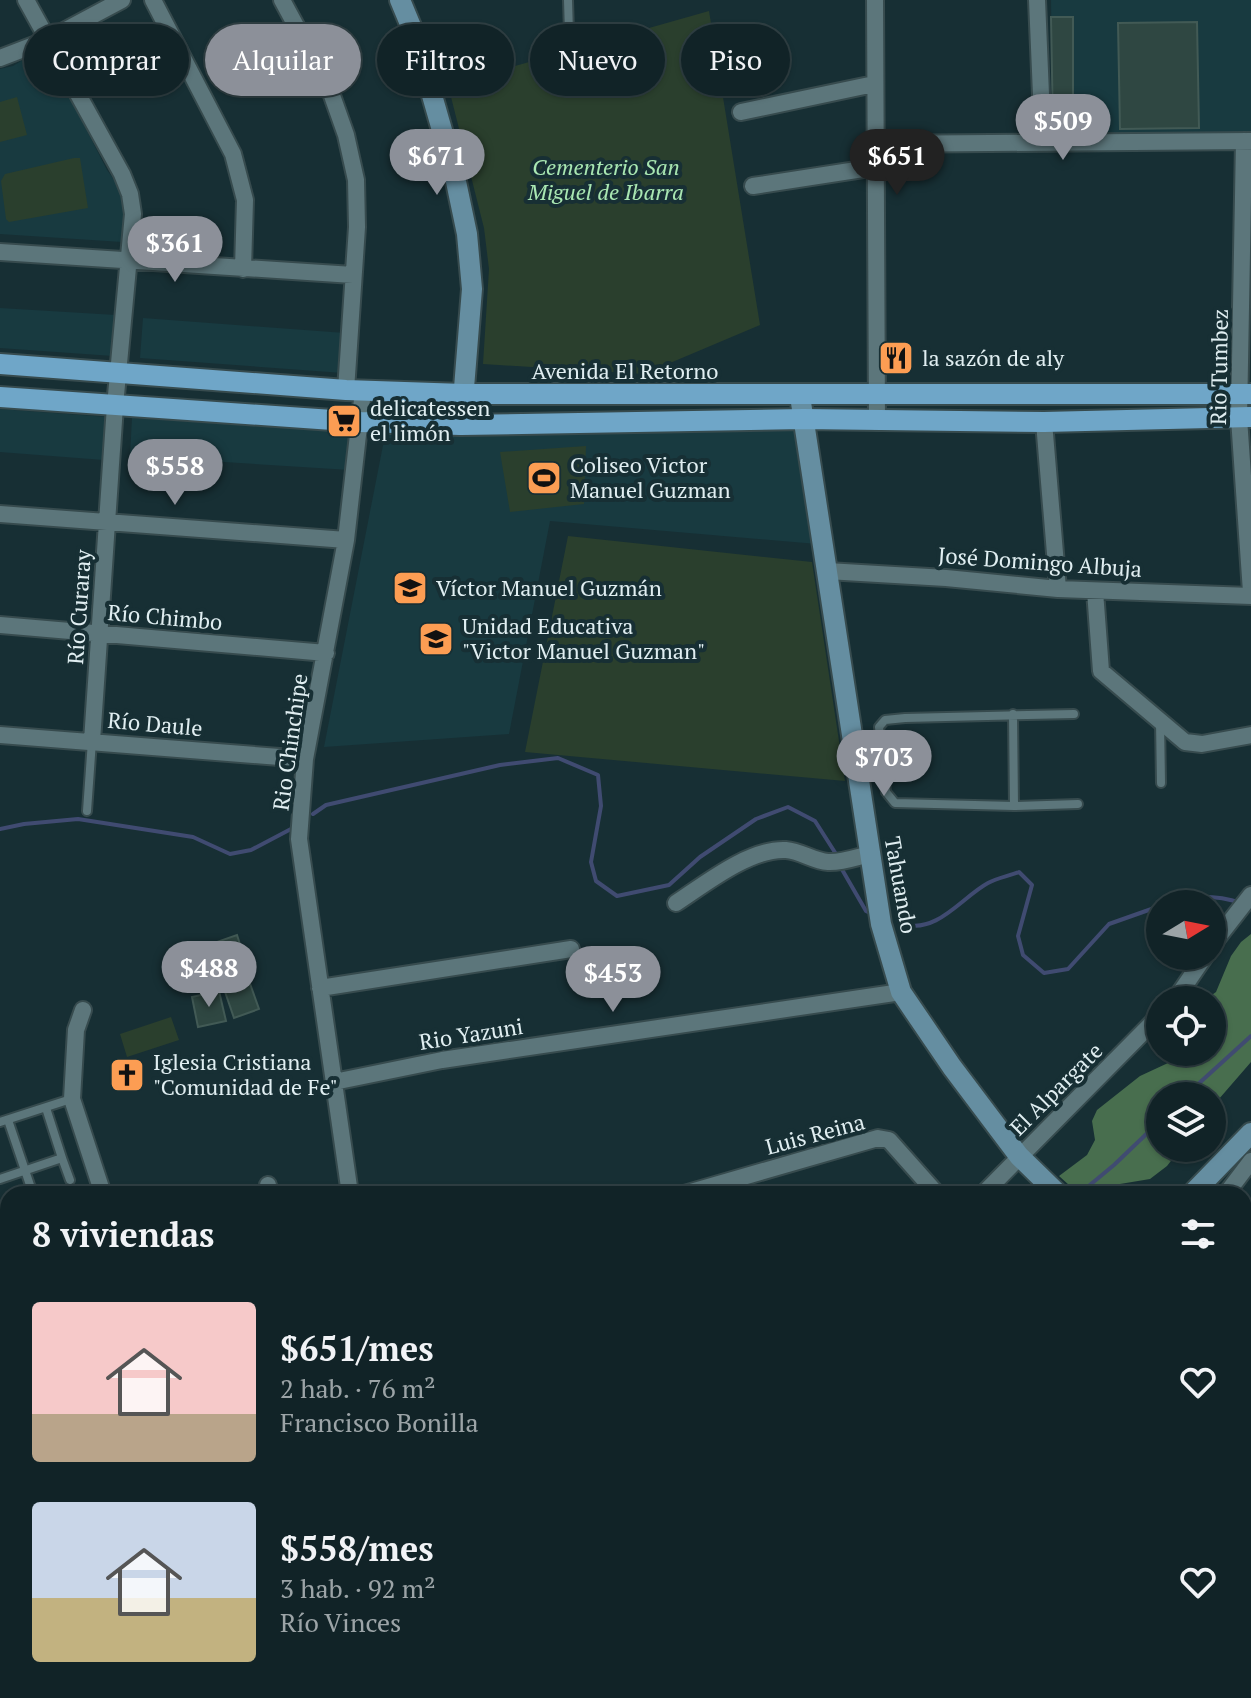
<!DOCTYPE html>
<html lang="es">
<head>
<meta charset="utf-8">
<style>
  :root { --surface:#112327; --page:#1a2b2f; --text:#f1f3f6; --muted:#9ca4a7; --line:#304044; --accent:#8c9099 }
  body { margin:0; font-family:"PT Serif",serif; background:var(--page); color:var(--text); height:100vh; display:flex; flex-direction:column; font-size:30px; white-space:nowrap }
  * { box-sizing:border-box; margin:0 }
  p { font-size:26px; color:var(--muted) }
  .icon { flex:none; width:44px; height:44px; fill:none; stroke:currentColor; stroke-width:2; stroke-linecap:round; stroke-linejoin:round }
  .map { position:relative; flex:1; overflow:hidden }
  .details { position:absolute; left:0px; top:1186px; width:1252px; height:512px; display:flex; flex-direction:column; background:var(--surface); border-radius:24px 24px 0 0; box-shadow:0 2px 6px #0004,0 0 0 2px var(--line) }
  .details>* { flex:none }
  .guide { position:absolute; left:24px; top:24px; width:800px; height:72px; display:flex; gap:16px }
  .needle { width:52px; rotate:80deg }
  .fabs { position:absolute; left:1146px; top:890px; display:grid; gap:16px }
  .fabs a { display:grid; place-items:center; width:80px; height:80px; border-radius:50%; background:var(--surface); box-shadow:0 2px 6px #0004,0 0 0 2px var(--line); font-size:40px }
  .price { position:absolute; translate:-50% -68px; padding:0 18px; border-radius:28px; background:var(--accent); color:#fff; font-size:26px; line-height:52px; filter:drop-shadow(0 2px 4px #0008) }
  .price::after { content:''; position:absolute; left:50%; top:48px; width:24px; height:18px; margin-left:-12px; background:inherit; clip-path:polygon(0 0,100% 0,50% 100%) }
  .price.active { background:#222; color:#fff }
  ul { padding:0; list-style:none }
  li { display:flex; align-items:center; gap:24px; height:200px; padding:0 32px }
  li span { display:grid; place-items:center; flex:none; width:224px; height:160px; border-radius:8px; color:#555 }
  li>.icon { margin-inline-start:auto }
  span .icon { width:96px; height:96px; fill:#fffc; stroke-width:1 }
  li b { font-size:34px }
  h2 { display:flex; justify-content:space-between; align-items:center; height:96px; padding:0 32px; font-size:34px }
  .pill { padding:0 28px; border-radius:36px; background:var(--surface); box-shadow:0 2px 6px #0004,0 0 0 2px var(--line); font-size:28px; line-height:72px }
  .pill.active { background:var(--accent); color:#fff }
  .map>svg:first-child { display:block }
  .built { fill:#183a40 }
  .green { fill:#2a3f2d }
  .forest { fill:#486e4e }
  .lines { fill:none; stroke-linecap:round; stroke-linejoin:round }
  .stream { stroke:#404b71; stroke-width:4 }
  .building { fill:#2f4742; stroke:#425a55; stroke-width:2 }
  .lane-casing { stroke:#374b4e; stroke-width:12 }
  .street-casing { stroke:#374b4e; stroke-width:20 }
  .secondary-casing { stroke:#374b4e; stroke-width:24 }
  .primary-casing { stroke:#374b4e; stroke-width:24 }
  .lane { stroke:#5c767b; stroke-width:8 }
  .street { stroke:#5c767b; stroke-width:16 }
  .secondary { stroke:#658ea1; stroke-width:20 }
  .primary { stroke:#6fa6c8; stroke-width:20 }
  .labels { text-anchor:middle; stroke-width:8; stroke-linejoin:round; paint-order:stroke }
  .park-label { font-size:22px; font-style:italic; fill:#a9e7b2; stroke:#172f34 }
  .poi-label { font-size:22px; fill:#e0eef1; stroke:#172f34; text-anchor:start }
  .street-label { font-size:22px; fill:#e0eef1; stroke:#172f34 }
</style>
</head>
<body>
<div class="map">
<svg width="1251" height="1698" viewBox="0 0 1251 1698">
  <rect width="100%" height="100%" fill="#172f34"/>
  <path class="built" d="M 1051,0 L 1251,0 L 1251,133 L 1053,132 Z
    M 44,47 L 107,170 L 123,192 L 125,228 L 122,242 L 0,234 L 0,69 L 13,66 Z
    M 0,308 L 116,315 L 113,356 L 0,348 Z
    M 143,318 L 345,333 L 343,373 L 140,358 Z
    M 0,409 L 107,417 L 104,460 L 0,452 Z
    M 132,418 L 352,432 L 350,470 L 130,456 Z
    M 803,428 L 817,544 L 550,521 L 509,734 L 324,747 L 386,430 Z
    M 960,1690 L 1097,1690 L 1097,1698 L 956,1698 Z"/>
  <path class="green" d="M 709,11 L 760,325 L 644,374 L 483,364 L 489,269 L 484,228 L 448,85 Z
    M 17,97 L 27,135 L 0,142 L 0,102 Z
    M 74,158 L 80,158 L 88,208 L 9,222 L 6,219 L 1,181 L 5,174 Z
    M 586,446 L 584,504 L 510,512 L 500,452 Z
    M 568,536 L 812,562 L 845,781 L 525,752 Z
    M 171,1017 L 179,1040 L 127,1057 L 120,1034 Z"/>
  <path class="forest" d="M 1251,934 L 1251,1062 L 1212,1107 L 1212,1096 L 1160,1096 L 1160,1148 L 1181,1148 L 1167,1166 L 1150,1179 L 1114,1185 L 1102,1194 L 1079,1194 L 1059,1176 L 1087,1155 L 1095,1140 L 1092,1121 L 1097,1110 L 1140,1076 L 1168,1063 L 1172,1052 L 1212,1052 L 1212,1000 L 1205,1000 L 1216,992 L 1231,956 L 1241,942 Z"/>
  <g class="lines">
    <path class="stream" d="M 313,814 L 326,805 L 500,765 L 558,758 L 598,775 L 601,806 L 591,862 L 596,881 L 617,896 L 669,885 L 700,857 L 756,819 L 788,807 L 815,821 L 836,854
      M 0,829 L 24,824 L 78,819 L 193,837 L 230,854 L 251,850 L 291,829
      M 840,866 L 866,911 L 870,913
      M 1165,904 C 1189,894 1217,895 1241,903
      M 904,924 C 937,934 962,897 988,883 C 997,878 1009,876 1019,872 L 1032,885 L 1018,936 L 1023,955 L 1044,973 L 1068,969 L 1109,924 L 1160,906
      M 1185,1096 L 1251,1036
      M 1079,1194 L 1114,1165 L 1160,1121
      M 578,1698 L 583,1690"/>
  </g>
  <path class="building" d="M 1051,17 L 1073,17 L 1073,128 L 1053,128 Z
    M 1197,22 L 1199,128 L 1120,129 L 1118,23 Z
    M 237,935 L 247,966 L 221,975 L 211,944 Z
    M 193,948 L 205,976 L 190,983 L 177,956 Z
    M 248,978 L 259,1009 L 234,1018 L 223,986 Z
    M 219,991 L 226,1021 L 198,1027 L 192,997 Z"/>
  <g class="lines">
    <g class="lane-casing">
      <path id="lane" d="M 568,0 L 569,33
        M 1013,714 L 1014,806
        M 1074,714 L 905,718 L 885,720 L 879,727 L 886,792 L 895,803 L 1014,806 L 1078,804
        M 1160,721 L 1161,783
        M 87,811 L 92,741
        M 8,1120 L 33,1194
        M 0,1122 L 71,1099
        M 62,1158 L 70,1180
        M 0,1179 L 62,1158 L 46,1108
        M 205,1194 L 216,1194"/>
    </g>
    <g class="street-casing">
      <path id="street" d="M 26,0 L 122,174 L 130,194 L 133,214 L 115,406 L 92,741
        M 153,0 L 233,154 L 245,200 L 243,269
        M 282,0 L 329,87 L 346,135 L 356,180 L 357,227 L 346,390
        M 875,0 L 877,422
        M 1037,0 L 1043,142
        M 0,58 L 47,40 L 122,0
        M 741,112 L 874,84
        M 1244,141 L 1239,418 L 1251,592
        M 876,144 L 1251,141
        M 753,186 L 876,167
        M 0,252 L 353,275
        M 1044,422 L 1058,589
        M 0,514 L 346,540
        M 827,571 L 946,578 L 1058,589 L 1251,596
        M 1095,591 L 1101,671 L 1185,742 L 1202,744 L 1251,735
        M 0,625 L 326,653
        M 0,735 L 305,759
        M 676,903 C 705,884 750,848 786,850 C 801,851 813,861 828,862 C 841,863 857,857 870,854
        M 1212,945 L 1251,895
        M 320,988 L 571,949
        M 1175,1000 L 1205,956
        M 83,1010 L 76,1030 L 72,1099 L 103,1194
        M 334,1082 L 442,1060 L 901,992
        M 268,1185 L 269,1194
        M 350,1194 L 299,839 L 305,759 L 346,540 L 363,391
        M 684,1194 L 878,1138 L 889,1140 L 937,1194
        M 983,1194 L 1160,1015
        M 1226,1194 L 1251,1161
        M 1244,1343 L 1251,1344
        M 1244,1411 L 1251,1411
        M 0,1474 L 8,1472
        M 1244,1479 L 1251,1480
        M 1244,1550 L 1251,1550
        M 0,1621 L 8,1617
        M 1244,1628 L 1251,1628
        M 1119,1690 L 1120,1698
        M 337,1698 L 338,1690
        M 609,1698 L 613,1690"/>
    </g>
    <g class="secondary-casing">
      <path id="secondary" d="M 400,0 L 415,36 L 454,172 L 467,234 L 472,289 L 461,425
        M 800,396 L 881,924 L 901,992 L 952,1067 L 1019,1156 L 1058,1194
        M 1192,1194 L 1251,1133"/>
    </g>
    <g class="primary-casing">
      <path id="primary" d="M 0,364 L 346,390 L 463,394 L 1251,394
        M 0,397 L 361,422 L 461,425 L 803,419 L 1044,422 L 1251,417"/>
    </g>
    <use href="#lane" class="lane"/>
    <use href="#street" class="street"/>
    <use href="#secondary" class="secondary"/>
    <use href="#primary" class="primary"/>
  </g>
  <defs>
    <g id="restaurant-square" transform="scale(1.8)"><rect x="-9" y="-9" width="18" height="18" rx="4" fill="#fc9d53" stroke="#172f34"/><path d="M-5-6h1v4h1v-4h1v4h1v-4h1v5L-1.5 .5V6h-2V.5L-5-1ZM5-6V6H3V1.5H1.5Q1.5-4 5-6Z" fill="#111"/></g>
    <g id="supermarket-square" transform="scale(1.8)"><rect x="-9" y="-9" width="18" height="18" rx="4" fill="#fc9d53" stroke="#172f34"/><path d="M-6-5.5h2.5l.6 2H6L4.5 2H-2.5L-4.4-4H-6ZM-1.5 3.2a1.3 1.3 0 1 0 .1 0ZM3 3.2a1.3 1.3 0 1 0 .1 0Z" fill="#111"/></g>
    <g id="stadium-square" transform="scale(1.8)"><rect x="-9" y="-9" width="18" height="18" rx="4" fill="#fc9d53" stroke="#172f34"/><path d="M0-5a6.5 5 0 1 0 0 10a6.5 5 0 1 0 0-10ZM-3.5-1.8h7v3.6h-7Z" fill="#111"/></g>
    <g id="school-square" transform="scale(1.8)"><rect x="-9" y="-9" width="18" height="18" rx="4" fill="#fc9d53" stroke="#172f34"/><path d="M0-5L7-2L0 1L-7-2ZM-4 1L0 2.5L4 1V4Q0 6-4 4Z" fill="#111"/></g>
    <g id="university-square" transform="scale(1.8)"><rect x="-9" y="-9" width="18" height="18" rx="4" fill="#fc9d53" stroke="#172f34"/><path d="M0-5L7-2L0 1L-7-2ZM-4 1L0 2.5L4 1V4Q0 6-4 4Z" fill="#111"/></g>
    <g id="church-square" transform="scale(1.8)"><rect x="-9" y="-9" width="18" height="18" rx="4" fill="#fc9d53" stroke="#172f34"/><path d="M-1.2-6h2.4v3.5h3.3v2.4h-3.3V6h-2.4V-.1h-3.3v-2.4h3.3Z" fill="#111"/></g>
  </defs>
  <g fill-rule="evenodd">
    <use href="#restaurant-square" x="896" y="358"/>
    <use href="#supermarket-square" x="344" y="421"/>
    <use href="#stadium-square" x="544" y="478"/>
    <use href="#school-square" x="410" y="588"/>
    <use href="#university-square" x="436" y="639"/>
    <use href="#church-square" x="127" y="1075"/>
  </g>
  <g class="labels">
    <g class="park-label">
      <text x="606" y="175">Cementerio San<tspan x="606" dy="25">Miguel de Ibarra</tspan></text>
    </g>
    <g class="poi-label">
      <text x="922" y="366">la sazón de aly</text>
      <text x="370" y="416">delicatessen<tspan x="370" dy="25">el limón</tspan></text>
      <text x="570" y="473">Coliseo Victor<tspan x="570" dy="25">Manuel Guzman</tspan></text>
      <text x="436" y="596">Víctor Manuel Guzmán</text>
      <text x="462" y="634">Unidad Educativa<tspan x="462" dy="25">"Victor Manuel Guzman"</tspan></text>
      <text x="153" y="1070">Iglesia Cristiana<tspan x="153" dy="25">"Comunidad de Fe"</tspan></text>
    </g>
    <g class="street-label">
      <text transform="translate(1219 367) rotate(-89)" y="8">Rio Tumbez</text>
      <text x="625" y="379">Avenida El Retorno</text>
      <text transform="translate(1040 562) rotate(4)" y="8">José Domingo Albuja</text>
      <text transform="translate(79 607) rotate(-86)" y="8">Río Curaray</text>
      <text transform="translate(165 617) rotate(5)" y="8">Río Chimbo</text>
      <text transform="translate(155 724) rotate(5)" y="8">Río Daule</text>
      <text transform="translate(290 742) rotate(-82)" y="8">Rio Chinchipe</text>
      <text transform="translate(901 885) rotate(80)" y="8">Tahuando</text>
      <text transform="translate(471 1034) rotate(-9)" y="8">Rio Yazuni</text>
      <text transform="translate(1056 1089) rotate(-45)" y="8">El Alpargate</text>
      <text transform="translate(815 1134) rotate(-15)" y="8">Luis Reina</text>
    </g>
  </g>
</svg>
<div class="fabs">
<a><svg class="needle" viewBox="-14 -14 28 28"><path d="M0-13l5 13h-10z" fill="#e53935"/><path d="M0 13l5-13h-10z" fill="#9ca4a7"/></svg></a>
<a><svg class="icon" aria-label="locate" viewBox="0 0 24 24"><circle cx="12" cy="12" r="6"/><path d="M12 2v4M12 18v4M2 12h4M18 12h4"/></svg></a>
<a><svg class="icon" aria-label="layers" viewBox="0 0 24 24"><path d="M12 4l9 5-9 5-9-5zM3 14l9 5 9-5"/></svg></a>
</div>
<b class="price" style="left:1063px;top:162px">$509</b>
<b class="price" style="left:437px;top:197px">$671</b>
<b class="price active" style="left:897px;top:197px">$651</b>
<b class="price" style="left:175px;top:284px">$361</b>
<b class="price" style="left:175px;top:507px">$558</b>
<b class="price" style="left:884px;top:798px">$703</b>
<b class="price" style="left:209px;top:1009px">$488</b>
<b class="price" style="left:613px;top:1014px">$453</b>
<div class="guide">
<a class="pill">Comprar</a>
<a class="pill active">Alquilar</a>
<a class="pill">Filtros</a>
<a class="pill">Nuevo</a>
<a class="pill">Piso</a>
</div>
<section class="details">
<h2>8 viviendas<svg class="icon" aria-label="filters" viewBox="0 0 24 24"><path d="M4 7h16M4 17h16"/><circle cx="9" cy="7" r="2"/><circle cx="15" cy="17" r="2"/></svg></h2>
<ul>
<li><span style="background:linear-gradient(#f6c9c9 70%,#b9a48a 0)"><svg class="icon" aria-label="home" viewBox="0 0 24 24"><path d="M3 11l9-7 9 7M6 9v11h12V9"/></svg></span><div><b>$651/mes</b><p>2 hab. · 76 m²</p><p>Francisco Bonilla</p></div><svg class="icon" aria-label="heart" viewBox="0 0 24 24"><path d="M12 20l-8-8c-3-5 5-10 8-4 3-6 11-1 8 4z"/></svg></li>
<li><span style="background:linear-gradient(#c9d6e8 60%,#c2b280 0)"><svg class="icon" aria-label="home" viewBox="0 0 24 24"><path d="M3 11l9-7 9 7M6 9v11h12V9"/></svg></span><div><b>$558/mes</b><p>3 hab. · 92 m²</p><p>Río Vinces</p></div><svg class="icon" aria-label="heart" viewBox="0 0 24 24"><path d="M12 20l-8-8c-3-5 5-10 8-4 3-6 11-1 8 4z"/></svg></li>
</ul>
</section>
</div>
</body>
</html>
